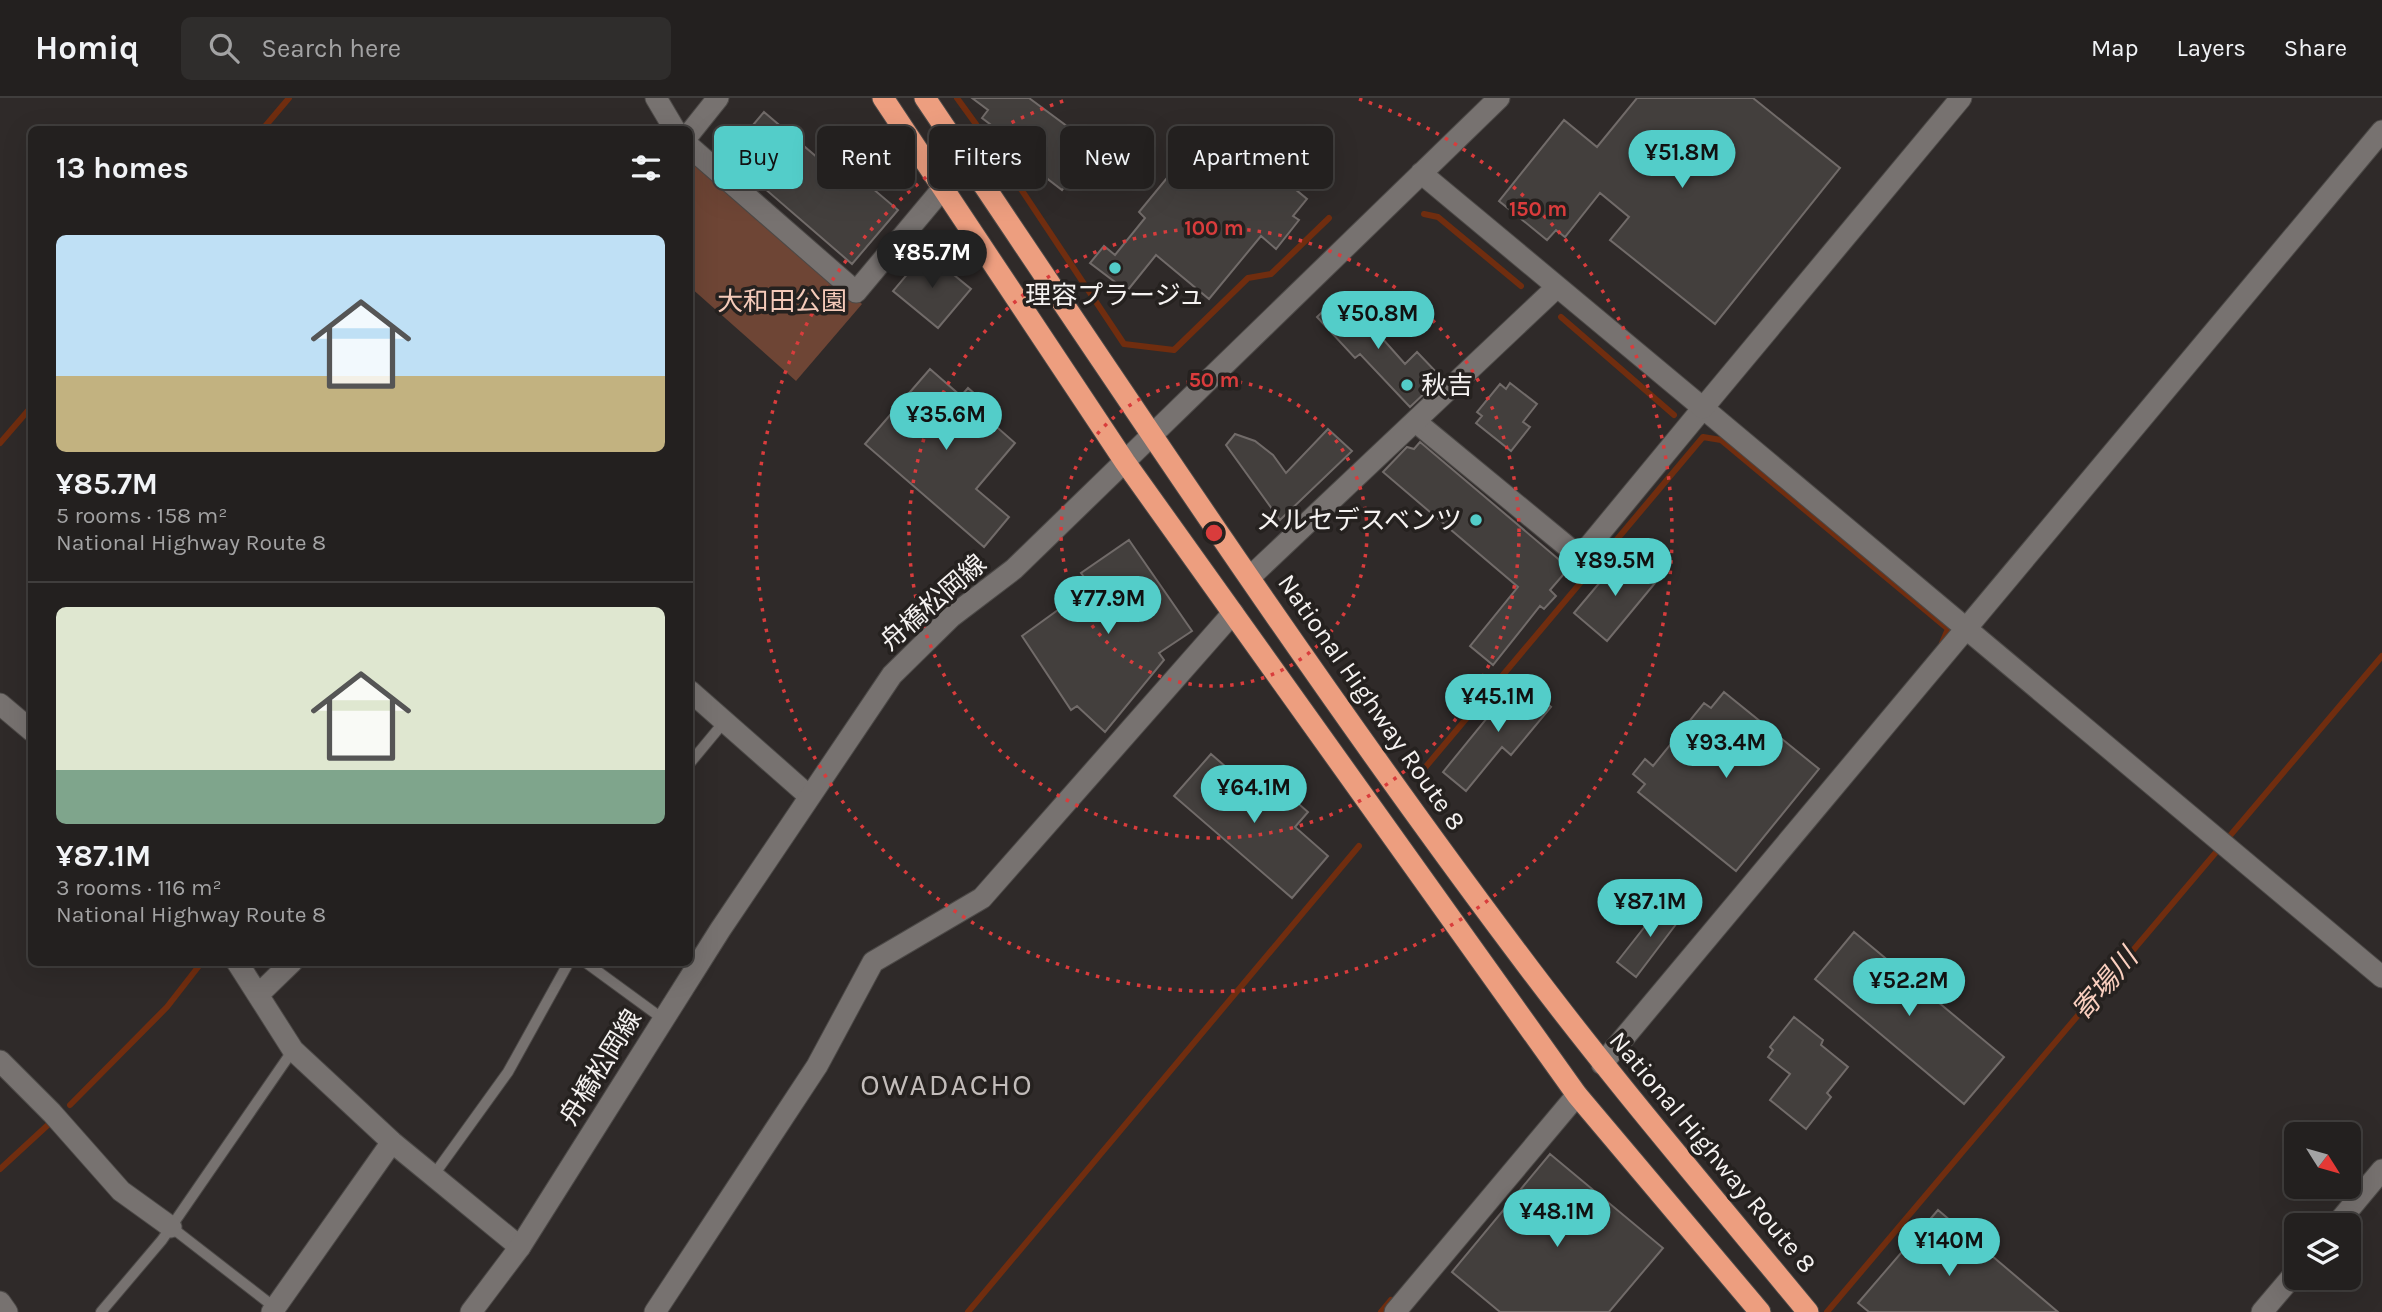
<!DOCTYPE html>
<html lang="en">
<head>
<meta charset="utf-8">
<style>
  :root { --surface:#23201f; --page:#2f2d2c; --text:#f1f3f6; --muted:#a3a3a4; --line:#403e3d; --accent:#53cdc9 }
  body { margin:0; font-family:Karla,"Noto Sans JP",sans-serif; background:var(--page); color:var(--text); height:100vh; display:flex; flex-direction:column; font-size:26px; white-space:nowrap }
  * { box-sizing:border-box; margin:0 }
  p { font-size:23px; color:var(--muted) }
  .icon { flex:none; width:38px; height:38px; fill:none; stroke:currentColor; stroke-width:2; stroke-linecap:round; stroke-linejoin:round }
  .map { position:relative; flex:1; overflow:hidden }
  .sheet { position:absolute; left:28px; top:28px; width:665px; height:840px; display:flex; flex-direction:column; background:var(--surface); border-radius:10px; box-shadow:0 7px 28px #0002,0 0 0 2px var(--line) }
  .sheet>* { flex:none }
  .guide { position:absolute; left:714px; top:28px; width:665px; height:63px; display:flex; gap:14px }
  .needle { width:46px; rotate:127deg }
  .buttons { position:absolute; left:2284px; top:1024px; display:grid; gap:14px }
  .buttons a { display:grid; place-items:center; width:77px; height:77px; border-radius:10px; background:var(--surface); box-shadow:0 7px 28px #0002,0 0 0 2px var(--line); font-size:35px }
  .price { position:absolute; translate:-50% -60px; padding:0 16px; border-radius:24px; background:var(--accent); color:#111; font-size:23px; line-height:46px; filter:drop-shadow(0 2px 4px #0008) }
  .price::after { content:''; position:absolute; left:50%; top:42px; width:21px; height:16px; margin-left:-10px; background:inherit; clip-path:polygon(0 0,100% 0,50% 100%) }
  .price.selected { background:#222; color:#fff }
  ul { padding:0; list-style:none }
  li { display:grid; align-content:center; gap:14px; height:371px; padding:0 28px }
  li+li { border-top:2px solid var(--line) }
  li span { display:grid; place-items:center; height:217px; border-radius:10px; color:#555 }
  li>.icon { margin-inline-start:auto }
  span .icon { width:126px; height:126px; fill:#fffc; stroke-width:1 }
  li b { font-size:30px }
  h2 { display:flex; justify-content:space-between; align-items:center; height:84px; padding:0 28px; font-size:30px }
  .chip { padding:0 24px; border-radius:10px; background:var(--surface); box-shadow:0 7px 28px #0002,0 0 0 2px var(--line); font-size:24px; line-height:63px }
  .chip.selected { background:var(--accent); color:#111 }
  header { display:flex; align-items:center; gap:42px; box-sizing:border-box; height:98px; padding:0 35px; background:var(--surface); border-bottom:2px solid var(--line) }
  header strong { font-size:33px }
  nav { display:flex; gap:38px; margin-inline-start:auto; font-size:24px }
  .search { width:490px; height:63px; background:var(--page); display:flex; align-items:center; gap:18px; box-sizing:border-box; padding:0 24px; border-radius:10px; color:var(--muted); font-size:26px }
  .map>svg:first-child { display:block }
  .green { fill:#6e4535 }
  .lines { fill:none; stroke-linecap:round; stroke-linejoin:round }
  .stream { stroke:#702d0f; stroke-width:6 }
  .building { fill:#433f3d; stroke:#716b69; stroke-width:2 }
  .lane-casing { stroke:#4c4947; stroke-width:12 }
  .street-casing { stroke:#4c4947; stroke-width:23 }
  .secondary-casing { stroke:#4c4947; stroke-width:23 }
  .highway-casing { stroke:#4c4947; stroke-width:23 }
  .lane { stroke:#777270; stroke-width:10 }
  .street { stroke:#777270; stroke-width:21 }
  .secondary { stroke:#777270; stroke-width:21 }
  .highway { stroke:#ed9e7f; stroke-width:21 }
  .ring { fill:none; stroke:#d93c3c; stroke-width:3.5; stroke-dasharray:3.5 7 }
  .poi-dot { fill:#53cdc9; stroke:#25211f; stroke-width:2.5 }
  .labels { text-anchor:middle; stroke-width:7; stroke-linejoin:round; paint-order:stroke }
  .poi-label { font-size:26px; fill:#f5f2f1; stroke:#25211f }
  .park-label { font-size:26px; fill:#f4cab9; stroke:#25211f }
  .street-label { font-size:26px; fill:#f5f2f1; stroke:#25211f }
  .water-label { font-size:28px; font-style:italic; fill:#facfbf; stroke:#25211f }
  .quarter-label { font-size:30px; letter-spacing:2px; fill:#c2bcba; stroke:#25211f }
  .centre { fill:#d93c3c; stroke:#25211f; stroke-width:3.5 }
  .ring-label { font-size:21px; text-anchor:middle; font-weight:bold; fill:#d93c3c; stroke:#25211f; stroke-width:7; stroke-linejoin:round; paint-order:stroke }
</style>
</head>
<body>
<header>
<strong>Homiq</strong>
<div class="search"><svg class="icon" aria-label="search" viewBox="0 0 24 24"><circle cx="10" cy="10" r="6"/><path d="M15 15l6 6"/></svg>Search here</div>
<nav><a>Map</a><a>Layers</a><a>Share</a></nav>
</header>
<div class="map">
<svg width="2382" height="1214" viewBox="0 0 2382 1214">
  <rect width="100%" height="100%" fill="#2f2a29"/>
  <path class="green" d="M 690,63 L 700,64 L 862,206 L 796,283 L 690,189 Z"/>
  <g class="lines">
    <path class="stream" d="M 957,0 L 999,58 L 1124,246 L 1174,252 L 1248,180 L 1271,176 L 1329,120
      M 262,32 L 289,0
      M 1424,116 L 1438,119 L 1521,188
      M 1561,219 L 1674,317
      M 0,345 L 32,308
      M 1418,678 L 1703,339 L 1721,342 L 1948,531 L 1942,545
      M 70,1007 L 167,909 L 202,864
      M 0,1071 L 50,1025
      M 968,1214 L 1359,748
      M 1381,1214 L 1391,1202
      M 1827,1214 L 2382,558"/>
  </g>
  <path class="building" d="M 972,0 L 1029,0 L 1095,49 L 1062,92 L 1014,55 L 1019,48 L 982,20 L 988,12 Z
    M 1637,0 L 1753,0 L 1840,70 L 1715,226 L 1610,142 L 1629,119 L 1600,95 L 1565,139 L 1556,132 L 1547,142 L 1499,103 L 1564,22 L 1597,49 Z
    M 764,14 L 818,60 L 826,51 L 898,112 L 852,166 L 727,58 Z
    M 1220,29 L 1307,101 L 1293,118 L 1299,122 L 1276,151 L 1261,138 L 1209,201 L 1156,157 L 1127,193 L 1090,165 L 1104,148 L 1115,157 L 1145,120 L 1139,114 L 1199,41 L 1205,47 Z
    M 926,154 L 971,191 L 938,230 L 893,193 Z
    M 1342,195 L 1405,266 L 1417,254 L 1439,277 L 1427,289 L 1429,291 L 1410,309 L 1360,256 L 1355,260 L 1317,219 Z
    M 930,271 L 961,298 L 968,290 L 990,309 L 983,317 L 1015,345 L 976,391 L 1009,419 L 984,449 L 865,346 Z
    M 1510,285 L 1537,306 L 1523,324 L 1530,329 L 1511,353 L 1476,325 L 1482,318 L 1477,314 L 1500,286 L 1506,291 Z
    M 1328,331 L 1352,353 L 1280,422 L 1226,347 L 1235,336 L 1255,343 L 1273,357 L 1286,375 Z
    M 1420,344 L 1569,470 L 1550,492 L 1556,498 L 1544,511 L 1540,508 L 1493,567 L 1470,548 L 1518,489 L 1383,374 L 1407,349 L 1414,351 Z
    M 1129,442 L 1192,533 L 1159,555 L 1164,562 L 1105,634 L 1077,608 L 1071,612 L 1022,538 L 1091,488 L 1081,475 Z
    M 1623,457 L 1655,485 L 1607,543 L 1574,515 Z
    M 1518,582 L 1551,609 L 1511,657 L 1502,649 L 1466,693 L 1443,674 Z
    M 1724,594 L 1819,671 L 1736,773 L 1638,694 L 1645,686 L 1633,676 L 1645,661 L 1653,668 L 1704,605 L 1711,610 Z
    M 1211,656 L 1272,709 L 1285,694 L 1308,714 L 1295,729 L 1328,758 L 1292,800 L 1174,698 Z
    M 1665,803 L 1683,817 L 1636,879 L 1617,864 Z
    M 1854,834 L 2004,959 L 1964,1006 L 1815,881 Z
    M 1794,919 L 1823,942 L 1821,947 L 1848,969 L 1827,995 L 1831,999 L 1806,1031 L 1770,1002 L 1790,976 L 1768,959 L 1773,952 L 1770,949 Z
    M 1550,1056 L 1663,1150 L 1609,1214 L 1500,1214 L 1452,1174 Z
    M 1938,1112 L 2058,1214 L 1869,1214 L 1858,1205 Z"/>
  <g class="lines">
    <g class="lane-casing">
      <path id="lane" d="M 690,665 L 724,624
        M 585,864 L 663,921
        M 433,1078 L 508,974 L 569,864
        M 171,1129 L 278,1212
        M 101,1214 L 162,1142 L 293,952"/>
    </g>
    <g class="street-casing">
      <path id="street" d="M 656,0 L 675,32
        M 690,35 L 718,0
        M 690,49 L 856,194 L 943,90
        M 1416,324 L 1580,459 L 1703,310 L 2382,879
        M 690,593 L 809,698
        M 0,606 L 32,633
        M 237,864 L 293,952 L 392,1044 L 520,1149
        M 259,896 L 292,864
        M 0,963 L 52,1015 L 121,1093 L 171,1129
        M 1602,966 L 2382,33
        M 0,1204 L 7,1214
        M 272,1214 L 392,1044
        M 655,1214 L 817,968 L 873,864 L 982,800 L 1233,515
        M 1395,1214 L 1577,997"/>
    </g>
    <g class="secondary-casing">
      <path id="secondary" d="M 1421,75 L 1703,310 L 1961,0
        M 1250,479 L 1557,189
        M 2336,1127 L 2382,1072
        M 471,1214 L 520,1149 L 720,832 L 892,577 L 951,519 L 1014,471 L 1499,0
        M 2262,1214 L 2296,1174"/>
    </g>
    <g class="highway-casing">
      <path id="highway" d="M 883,0 L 1125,364 L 1577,997 L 1760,1214
        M 925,0 C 1118,286 1307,574 1514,850 C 1607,975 1709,1094 1808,1214"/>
    </g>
    <use href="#lane" class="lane"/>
    <use href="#street" class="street"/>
    <use href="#secondary" class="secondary"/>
    <use href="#highway" class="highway"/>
  </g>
  <g class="ring">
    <circle cx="1214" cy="435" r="153"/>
    <circle cx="1214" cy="435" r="305"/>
    <path d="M1359 1A458 458 0 1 1 1069 1"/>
  </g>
  <g class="poi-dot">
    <circle cx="1115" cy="170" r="7"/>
    <circle cx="1407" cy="287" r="7"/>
    <circle cx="1476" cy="422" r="7"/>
  </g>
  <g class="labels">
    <g class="poi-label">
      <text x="1115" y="206">理容プラージュ</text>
      <text x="1421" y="296" text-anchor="start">秋吉</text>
      <text x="1462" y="431" text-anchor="end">メルセデスベンツ</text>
    </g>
    <g class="park-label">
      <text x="782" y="212">大和田公園</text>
    </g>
    <g class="street-label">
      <text transform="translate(933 504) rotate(-41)" y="9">舟橋松岡線</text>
      <text transform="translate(1372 604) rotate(55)" y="9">National Highway Route 8</text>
      <text transform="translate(600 969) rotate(-58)" y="9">舟橋松岡線</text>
      <text transform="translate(1713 1054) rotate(50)" y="9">National Highway Route 8</text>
    </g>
    <g class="water-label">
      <text transform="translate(2104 886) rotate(-50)" y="10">寄場川</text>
    </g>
    <g class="quarter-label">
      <text x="947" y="997">OWADACHO</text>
    </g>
  </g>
  <circle cx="1214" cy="435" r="10" class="centre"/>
  <g class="ring-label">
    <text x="1538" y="118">150 m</text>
    <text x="1214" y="137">100 m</text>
    <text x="1214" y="289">50 m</text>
  </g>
</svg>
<div class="buttons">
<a><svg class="needle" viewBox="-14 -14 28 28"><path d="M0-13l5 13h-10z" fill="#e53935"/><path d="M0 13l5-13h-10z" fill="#a3a3a4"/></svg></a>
<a><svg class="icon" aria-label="layers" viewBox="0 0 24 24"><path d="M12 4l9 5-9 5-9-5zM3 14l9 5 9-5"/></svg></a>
</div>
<b class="price" style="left:1682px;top:92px">¥51.8M</b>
<b class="price selected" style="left:932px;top:192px">¥85.7M</b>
<b class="price" style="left:1378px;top:253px">¥50.8M</b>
<b class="price" style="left:946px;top:354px">¥35.6M</b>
<b class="price" style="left:1615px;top:500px">¥89.5M</b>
<b class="price" style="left:1108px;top:538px">¥77.9M</b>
<b class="price" style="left:1498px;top:636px">¥45.1M</b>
<b class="price" style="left:1726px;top:682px">¥93.4M</b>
<b class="price" style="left:1254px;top:727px">¥64.1M</b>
<b class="price" style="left:1650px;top:841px">¥87.1M</b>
<b class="price" style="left:1909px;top:920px">¥52.2M</b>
<b class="price" style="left:1557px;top:1151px">¥48.1M</b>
<b class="price" style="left:1949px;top:1180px">¥140M</b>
<div class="guide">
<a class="chip selected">Buy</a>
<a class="chip">Rent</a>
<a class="chip">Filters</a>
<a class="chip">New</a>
<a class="chip">Apartment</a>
</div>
<section class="sheet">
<h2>13 homes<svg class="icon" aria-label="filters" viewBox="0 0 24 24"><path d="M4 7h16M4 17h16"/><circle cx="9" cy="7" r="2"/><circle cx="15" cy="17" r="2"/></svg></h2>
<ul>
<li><span style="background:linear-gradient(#bfe0f5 65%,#c2b280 0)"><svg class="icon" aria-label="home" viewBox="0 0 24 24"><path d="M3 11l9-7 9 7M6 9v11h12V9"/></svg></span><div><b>¥85.7M</b><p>5 rooms · 158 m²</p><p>National Highway Route 8</p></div></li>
<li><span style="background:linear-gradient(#dfe7d0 75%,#7fa58c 0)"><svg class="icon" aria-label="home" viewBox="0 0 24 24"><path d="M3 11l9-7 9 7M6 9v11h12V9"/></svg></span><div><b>¥87.1M</b><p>3 rooms · 116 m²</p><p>National Highway Route 8</p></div></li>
</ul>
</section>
</div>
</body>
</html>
